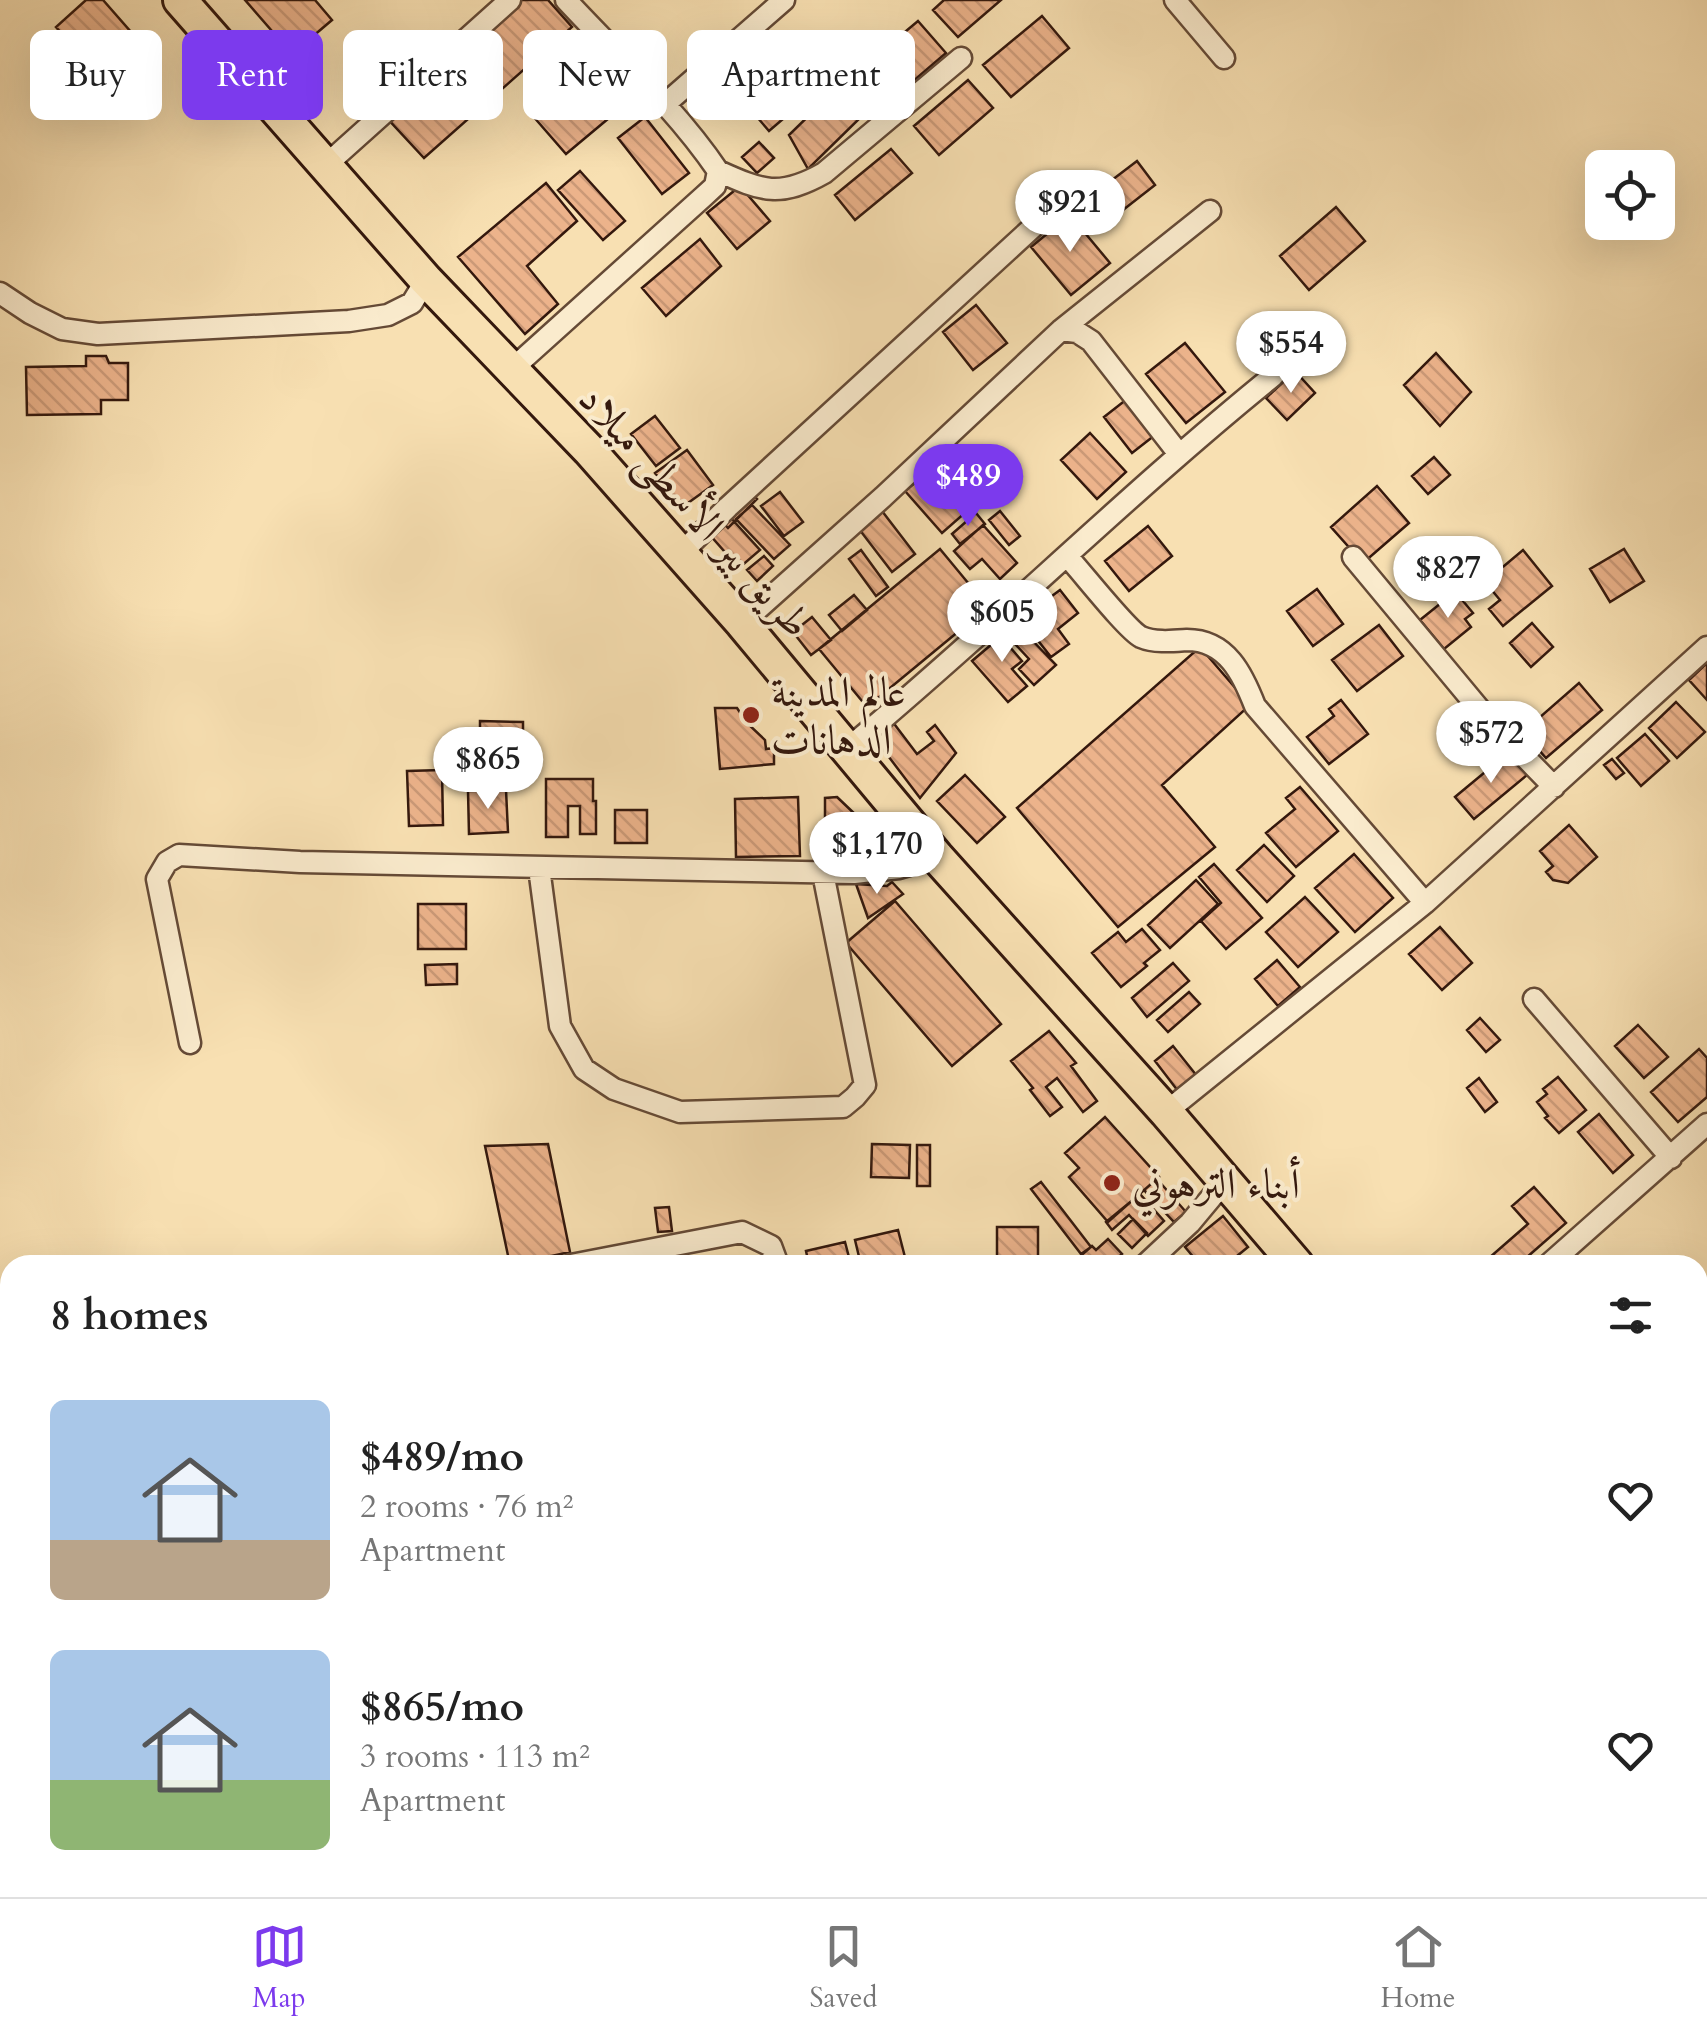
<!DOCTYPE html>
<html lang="en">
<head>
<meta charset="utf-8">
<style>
  :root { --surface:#fff; --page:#f2f2f2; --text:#222; --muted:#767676; --line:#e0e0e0; --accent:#7c3aed }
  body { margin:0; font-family:Cardo,Amiri,serif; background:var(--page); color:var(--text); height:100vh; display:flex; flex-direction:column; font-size:38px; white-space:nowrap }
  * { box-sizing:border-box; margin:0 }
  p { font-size:32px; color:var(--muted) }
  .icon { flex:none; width:55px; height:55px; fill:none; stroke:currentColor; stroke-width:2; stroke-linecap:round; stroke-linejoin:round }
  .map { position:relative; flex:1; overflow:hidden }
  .details { position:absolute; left:0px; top:1255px; width:1708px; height:642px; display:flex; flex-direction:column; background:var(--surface); border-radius:30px 30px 0 0; box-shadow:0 10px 40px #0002 }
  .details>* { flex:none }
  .banner { position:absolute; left:30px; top:30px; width:1000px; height:90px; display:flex; gap:20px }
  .fabs { position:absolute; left:1585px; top:150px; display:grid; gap:20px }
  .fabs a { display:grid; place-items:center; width:90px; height:90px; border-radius:15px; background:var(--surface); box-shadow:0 10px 40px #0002; font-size:50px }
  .price { position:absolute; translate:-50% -85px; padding:0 22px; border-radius:35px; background:#fff; color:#222; font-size:32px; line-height:65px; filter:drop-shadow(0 2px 5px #0008) }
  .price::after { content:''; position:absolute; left:50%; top:60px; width:30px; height:22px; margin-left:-15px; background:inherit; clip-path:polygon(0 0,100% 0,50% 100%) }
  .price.current { background:var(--accent); color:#fff }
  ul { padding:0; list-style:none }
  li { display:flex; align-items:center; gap:30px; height:250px; padding:0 50px }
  li span { display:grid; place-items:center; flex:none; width:280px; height:200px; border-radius:15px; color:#555 }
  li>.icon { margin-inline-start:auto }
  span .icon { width:120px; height:120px; fill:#fffc; stroke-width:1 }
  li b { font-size:42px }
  h2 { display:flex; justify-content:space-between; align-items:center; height:120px; padding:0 50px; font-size:42px }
  .chip { padding:0 35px; border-radius:15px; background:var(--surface); box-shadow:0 10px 40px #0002; font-size:35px; line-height:90px }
  .chip.current { background:var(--accent); color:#fff }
  .dock { display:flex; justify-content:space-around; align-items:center; height:140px; border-top:2px solid var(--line); background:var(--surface); font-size:28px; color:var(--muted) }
  .dock a { display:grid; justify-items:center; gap:5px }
  .dock .current { color:var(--accent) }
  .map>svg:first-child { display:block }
  .building { fill:url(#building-back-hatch); stroke:#34180d; stroke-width:2.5 }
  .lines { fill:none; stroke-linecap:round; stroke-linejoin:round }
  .lane-casing { stroke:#654a36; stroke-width:15 }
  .street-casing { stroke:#654a36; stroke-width:25 }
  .primary-casing { stroke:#34180d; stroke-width:38 }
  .lane { stroke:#faebcd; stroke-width:10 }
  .street { stroke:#faebcd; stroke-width:20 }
  .primary { stroke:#f8e0b2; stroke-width:32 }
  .poi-dot { fill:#8f2418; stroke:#faebcd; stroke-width:4 }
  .labels { text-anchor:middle; stroke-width:8; stroke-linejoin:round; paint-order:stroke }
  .street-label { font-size:42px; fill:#34180d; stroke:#faebcd }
  .poi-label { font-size:42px; fill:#34180d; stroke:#faebcd; text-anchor:start }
</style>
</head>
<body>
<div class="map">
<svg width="1707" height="1897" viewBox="0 0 1707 1897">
  <defs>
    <pattern id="building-back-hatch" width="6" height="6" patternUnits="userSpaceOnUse" patternTransform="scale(2.5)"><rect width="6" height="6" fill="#ecb38b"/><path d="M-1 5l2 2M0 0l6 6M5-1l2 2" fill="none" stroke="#cb9977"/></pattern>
  </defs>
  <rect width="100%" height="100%" fill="#f8e0b2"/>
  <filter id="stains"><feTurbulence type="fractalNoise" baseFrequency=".002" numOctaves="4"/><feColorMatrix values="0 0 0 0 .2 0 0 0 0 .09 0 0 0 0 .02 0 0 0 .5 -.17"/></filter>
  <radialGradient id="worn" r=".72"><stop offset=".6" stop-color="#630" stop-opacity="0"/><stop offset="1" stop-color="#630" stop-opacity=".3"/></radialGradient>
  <path class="building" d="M 86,0 L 103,0 L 152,56 L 134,72 L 130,68 L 121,76 L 114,68 L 102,79 L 56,27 Z
    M 245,0 L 315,0 L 332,20 L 292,54 Z
    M 520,0 L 548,0 L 572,27 L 424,158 L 386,117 Z
    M 944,0 L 1001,0 L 958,37 L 933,10 Z
    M 1042,16 L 1069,48 L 1011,97 L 983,65 Z
    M 918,21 L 946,53 L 890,101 L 862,68 Z
    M 575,78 L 609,118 L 566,154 L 532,115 Z
    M 968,80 L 993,108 L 939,155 L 914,126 Z
    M 767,84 L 791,112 L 769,131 L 745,103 Z
    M 835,90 L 861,117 L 808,169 L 789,135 Z
    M 645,117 L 689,173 L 662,194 L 618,138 Z
    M 759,142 L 774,158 L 757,173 L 742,157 Z
    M 891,149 L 912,173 L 855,220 L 835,195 Z
    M 1137,161 L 1155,185 L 1114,217 L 1095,193 Z
    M 580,171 L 625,221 L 603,240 L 558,190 Z
    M 546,183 L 577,221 L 527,266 L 558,304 L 525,334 L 458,257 Z
    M 740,186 L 770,221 L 737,249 L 707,213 Z
    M 1336,207 L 1365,241 L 1309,290 L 1280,256 Z
    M 1070,215 L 1110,263 L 1071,295 L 1031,247 Z
    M 700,239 L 721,266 L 666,316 L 642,288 Z
    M 976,305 L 1007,343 L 973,370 L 943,332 Z
    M 1185,343 L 1225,392 L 1186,423 L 1146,374 Z
    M 1436,353 L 1471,392 L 1440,426 L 1404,385 Z
    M 86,356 L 106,356 L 109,363 L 128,363 L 128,400 L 101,400 L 101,414 L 27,415 L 26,367 L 86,366 Z
    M 1295,371 L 1315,393 L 1287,420 L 1266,398 Z
    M 1127,399 L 1155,435 L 1132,453 L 1104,417 Z
    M 655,416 L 680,448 L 656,466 L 631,434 Z
    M 1090,433 L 1126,472 L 1097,499 L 1061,460 Z
    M 687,450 L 713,485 L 681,508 L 655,473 Z
    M 947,456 L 983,497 L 942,533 L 905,491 Z
    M 1434,457 L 1450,475 L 1428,494 L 1412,476 Z
    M 1377,486 L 1409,523 L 1363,563 L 1331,527 Z
    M 749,491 L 757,499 L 728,528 L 720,520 Z
    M 780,492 L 803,522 L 784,536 L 761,506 Z
    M 752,505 L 790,545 L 774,559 L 736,519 Z
    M 882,511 L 915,554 L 892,572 L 859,529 Z
    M 1000,511 L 1020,536 L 1009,545 L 989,520 Z
    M 976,513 L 985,524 L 960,544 L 952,534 Z
    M 730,517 L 760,550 L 739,568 L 710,535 Z
    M 983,525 L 1017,563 L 1000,579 L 982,559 L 970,569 L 954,551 Z
    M 1148,526 L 1172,556 L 1129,591 L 1105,561 Z
    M 940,549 L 988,607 L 867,707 L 819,649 Z
    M 1624,549 L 1644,581 L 1610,602 L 1590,569 Z
    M 861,550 L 888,587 L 876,596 L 849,559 Z
    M 1523,550 L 1552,586 L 1503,626 L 1489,609 L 1500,600 L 1485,582 Z
    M 764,556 L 773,566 L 757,581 L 747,570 Z
    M 1317,589 L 1343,624 L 1313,646 L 1287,611 Z
    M 1060,590 L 1078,613 L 1058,629 L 1069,644 L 1051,657 L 1021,619 Z
    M 1463,592 L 1468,597 L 1463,601 L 1473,613 L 1465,619 L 1471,627 L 1444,649 L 1420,620 L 1446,599 L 1449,603 Z
    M 854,595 L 867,610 L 842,631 L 829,615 Z
    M 812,617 L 831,640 L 811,655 L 793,632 Z
    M 1532,623 L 1553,647 L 1531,667 L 1510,643 Z
    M 1379,625 L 1403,656 L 1357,691 L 1332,660 Z
    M 1012,627 L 1021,637 L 1009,646 L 1022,661 L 1012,669 L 1027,686 L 1008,702 L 972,661 Z
    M 1027,635 L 1056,665 L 1034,685 L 1019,669 L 1029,659 L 1016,645 Z
    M 1200,647 L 1250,705 L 1162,785 L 1215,847 L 1118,927 L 1017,808 Z
    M 1707,663 L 1707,700 L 1689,680 Z
    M 1579,683 L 1602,710 L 1546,758 L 1523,732 Z
    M 1341,700 L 1368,734 L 1329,764 L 1307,737 L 1334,716 L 1329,709 Z
    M 1676,702 L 1705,732 L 1677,758 L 1649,728 Z
    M 715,708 L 737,708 L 747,723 L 765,740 L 766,749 L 774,748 L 774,764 L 720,769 Z
    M 480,721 L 523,722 L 523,756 L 480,755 Z
    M 892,721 L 917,754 L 934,741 L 927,732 L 935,725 L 956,753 L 920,798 L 873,736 Z
    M 1645,734 L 1669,761 L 1641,786 L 1617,758 Z
    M 1508,753 L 1527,775 L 1474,819 L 1455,797 Z
    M 1612,759 L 1624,773 L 1616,779 L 1604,765 Z
    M 442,770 L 443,825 L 409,826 L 407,771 Z
    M 965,775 L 1005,817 L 977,843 L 937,801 Z
    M 546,779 L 593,779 L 593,801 L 596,801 L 596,834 L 580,834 L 580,806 L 568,806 L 568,837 L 546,837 Z
    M 1300,787 L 1338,831 L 1296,867 L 1266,833 L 1295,809 L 1286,798 Z
    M 506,790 L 508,832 L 469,834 L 468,791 Z
    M 798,797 L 800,856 L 736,857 L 735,799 Z
    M 837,797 L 860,819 L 863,835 L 877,835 L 878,859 L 831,861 L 830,833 L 825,832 L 825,798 Z
    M 615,810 L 647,810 L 647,843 L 615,843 Z
    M 1569,825 L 1597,857 L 1568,883 L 1553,880 L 1546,872 L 1553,866 L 1540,851 Z
    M 1264,845 L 1294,876 L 1267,902 L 1237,870 Z
    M 1354,854 L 1393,898 L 1355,932 L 1315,888 Z
    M 1214,864 L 1262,918 L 1226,949 L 1201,921 L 1221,903 L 1199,877 Z
    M 1196,880 L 1218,904 L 1170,948 L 1148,925 Z
    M 892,882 L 903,894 L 868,918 L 856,884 L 887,886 Z
    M 1305,897 L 1338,932 L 1298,967 L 1266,932 Z
    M 895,901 L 1001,1024 L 952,1066 L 846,943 Z
    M 418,904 L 466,904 L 466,949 L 418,949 Z
    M 1440,927 L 1472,963 L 1442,990 L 1409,954 Z
    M 1142,929 L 1160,950 L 1144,963 L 1147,966 L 1121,987 L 1092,953 L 1118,932 L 1126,942 Z
    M 1277,960 L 1300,987 L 1278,1006 L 1255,979 Z
    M 1173,963 L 1189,981 L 1147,1017 L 1132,998 Z
    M 457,964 L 457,984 L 426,985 L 425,965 Z
    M 1189,992 L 1200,1004 L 1168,1032 L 1157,1020 Z
    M 1480,1018 L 1500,1040 L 1486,1052 L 1467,1030 Z
    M 1638,1025 L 1668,1057 L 1644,1078 L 1615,1046 Z
    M 1049,1031 L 1076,1063 L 1071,1066 L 1097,1101 L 1083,1112 L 1057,1078 L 1046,1087 L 1062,1107 L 1050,1116 L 1030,1090 L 1033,1088 L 1011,1061 Z
    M 1173,1046 L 1197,1076 L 1178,1091 L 1155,1061 Z
    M 1699,1049 L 1707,1058 L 1707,1097 L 1678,1122 L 1651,1092 Z
    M 1558,1077 L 1586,1110 L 1559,1133 L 1545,1118 L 1548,1116 L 1537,1102 L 1547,1094 L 1543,1089 Z
    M 1479,1078 L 1497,1102 L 1485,1112 L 1467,1088 Z
    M 1599,1114 L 1633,1155 L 1613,1173 L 1578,1132 Z
    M 1105,1117 L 1159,1177 L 1108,1222 L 1069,1177 L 1079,1168 L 1065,1153 Z
    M 548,1144 L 570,1252 L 510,1265 L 485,1146 Z
    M 872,1144 L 910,1145 L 909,1178 L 871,1177 Z
    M 917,1145 L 930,1145 L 930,1186 L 917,1186 Z
    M 1157,1179 L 1186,1212 L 1174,1222 L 1144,1190 Z
    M 1041,1182 L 1091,1247 L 1081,1254 L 1031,1189 Z
    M 1534,1187 L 1566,1223 L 1518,1265 L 1481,1265 L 1528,1224 L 1512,1206 Z
    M 1140,1194 L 1164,1221 L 1148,1236 L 1129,1215 L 1112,1230 L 1106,1222 Z
    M 669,1207 L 672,1231 L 658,1232 L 655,1208 Z
    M 1223,1216 L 1248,1247 L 1226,1265 L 1200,1265 L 1185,1247 Z
    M 1133,1219 L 1147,1233 L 1132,1248 L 1118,1234 Z
    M 997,1227 L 1038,1227 L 1038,1265 L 997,1265 Z
    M 898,1230 L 907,1265 L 861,1265 L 855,1240 Z
    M 1108,1239 L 1122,1254 L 1110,1265 L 1070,1265 L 1092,1246 L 1096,1250 Z
    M 845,1242 L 851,1265 L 809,1265 L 806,1251 Z
    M 1698,1492 L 1707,1502 L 1707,1536 L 1698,1545 Z
    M 1707,1773 L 1707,1834 L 1698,1824 L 1698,1781 Z
    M 887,1888 L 889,1897 L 840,1897 Z
    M 1020,1888 L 1051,1888 L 1052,1897 L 1021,1897 Z
    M 1124,1888 L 1169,1888 L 1156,1897 L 1131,1897 Z
    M 1223,1888 L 1264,1888 L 1254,1897 L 1232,1897 Z"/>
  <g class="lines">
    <g class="lane-casing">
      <path id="lane" d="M 1698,1684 L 1707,1678"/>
    </g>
    <g class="street-casing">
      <path id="street" d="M 1175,0 L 1224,58
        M 664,105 L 784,0
        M 326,165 L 510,0
        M 718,171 C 762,191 780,198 824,173 L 961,58
        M 0,293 L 30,313 L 62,329 L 98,334 L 349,321 L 388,315 L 412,303 L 426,280
        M 1061,330 L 1077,332 L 1091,341 L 1179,454
        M 512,369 L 703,197 L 715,186 L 718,171 C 676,109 617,55 566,0
        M 680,554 L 728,507 L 1044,217
        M 1067,556 C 1081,571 1127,630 1141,637 C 1155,643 1173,641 1187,640 C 1227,640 1243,675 1255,706 L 1425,903
        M 1353,557 L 1486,717 L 1554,787
        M 742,623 L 883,497 L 1061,330 L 1210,211
        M 846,750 C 992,629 1126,495 1273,376
        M 539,868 L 560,1026 L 584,1069 L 614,1089 L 680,1112 L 843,1107 L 855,1097 L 865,1085 L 823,873
        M 1534,999 L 1671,1158
        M 190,1043 L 157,879 L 167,862 L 179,855 L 300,862 L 854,873 L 899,868 L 937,857
        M 1166,1112 L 1425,903 L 1707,647
        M 571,1265 L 742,1232 L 771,1246 L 778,1265
        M 1145,1265 L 1190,1223 L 1225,1181
        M 1548,1265 L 1707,1124
        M 1698,1431 L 1707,1423
        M 915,1888 L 917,1897
        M 1059,1888 L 1061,1897
        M 738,1897 L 790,1888"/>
    </g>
    <g class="primary-casing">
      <path id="primary" d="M 180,0 L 426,280 L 589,450 L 742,623 L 937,857 L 1166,1112 L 1297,1265
        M 1698,1724 L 1707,1735
        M 0,1842 L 10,1848
        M 78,1888 L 94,1897"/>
    </g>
    <use href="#lane" class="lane"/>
    <use href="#street" class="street"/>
    <use href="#primary" class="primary"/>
  </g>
  <g class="poi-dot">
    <circle cx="751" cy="715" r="10"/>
    <circle cx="1112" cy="1183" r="10"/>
  </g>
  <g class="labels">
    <g class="street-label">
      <text transform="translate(696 510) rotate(48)" y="15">طريق بير الأسطى ميلاد</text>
    </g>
    <g class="poi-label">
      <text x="771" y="706">عالم المدينة<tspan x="771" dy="48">الدهانات</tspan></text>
      <text x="1132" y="1198">أبناء الترهوني</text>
    </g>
  </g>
  <rect width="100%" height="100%" filter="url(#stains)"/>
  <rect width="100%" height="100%" fill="url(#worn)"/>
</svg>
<div class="fabs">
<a><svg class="icon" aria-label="locate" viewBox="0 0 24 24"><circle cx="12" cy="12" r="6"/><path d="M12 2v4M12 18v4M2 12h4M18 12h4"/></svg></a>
</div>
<b class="price" style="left:1070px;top:255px">$921</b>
<b class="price" style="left:1291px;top:396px">$554</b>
<b class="price current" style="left:968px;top:529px">$489</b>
<b class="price" style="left:1448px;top:621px">$827</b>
<b class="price" style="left:1002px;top:665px">$605</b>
<b class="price" style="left:1491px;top:786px">$572</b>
<b class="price" style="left:488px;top:812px">$865</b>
<b class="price" style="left:877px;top:897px">$1,170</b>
<div class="banner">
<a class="chip">Buy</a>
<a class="chip current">Rent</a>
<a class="chip">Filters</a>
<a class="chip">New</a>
<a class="chip">Apartment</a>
</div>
<section class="details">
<h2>8 homes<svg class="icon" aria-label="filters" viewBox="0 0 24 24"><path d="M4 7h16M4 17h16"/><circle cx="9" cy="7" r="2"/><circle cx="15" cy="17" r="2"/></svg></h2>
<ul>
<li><span style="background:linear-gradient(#a9c7e8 70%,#b9a48a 0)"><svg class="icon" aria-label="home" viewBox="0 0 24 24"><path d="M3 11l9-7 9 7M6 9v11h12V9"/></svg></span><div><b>$489/mo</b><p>2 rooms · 76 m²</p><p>Apartment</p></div><svg class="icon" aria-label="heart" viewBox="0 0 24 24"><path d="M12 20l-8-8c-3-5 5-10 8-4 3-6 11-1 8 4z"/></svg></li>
<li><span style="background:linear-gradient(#a9c7e8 65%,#8fb573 0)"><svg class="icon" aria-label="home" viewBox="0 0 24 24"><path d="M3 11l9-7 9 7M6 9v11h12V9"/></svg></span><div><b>$865/mo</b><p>3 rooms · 113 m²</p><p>Apartment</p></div><svg class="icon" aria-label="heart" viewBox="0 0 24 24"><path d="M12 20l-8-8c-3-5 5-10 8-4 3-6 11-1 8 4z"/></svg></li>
</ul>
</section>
</div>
<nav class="dock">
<a class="current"><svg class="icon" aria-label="map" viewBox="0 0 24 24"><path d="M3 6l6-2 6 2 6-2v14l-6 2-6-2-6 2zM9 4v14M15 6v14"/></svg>Map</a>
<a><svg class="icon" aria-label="saved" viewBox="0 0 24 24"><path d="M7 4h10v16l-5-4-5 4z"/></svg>Saved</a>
<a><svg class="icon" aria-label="home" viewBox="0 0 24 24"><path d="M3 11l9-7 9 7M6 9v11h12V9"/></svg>Home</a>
</nav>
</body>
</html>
